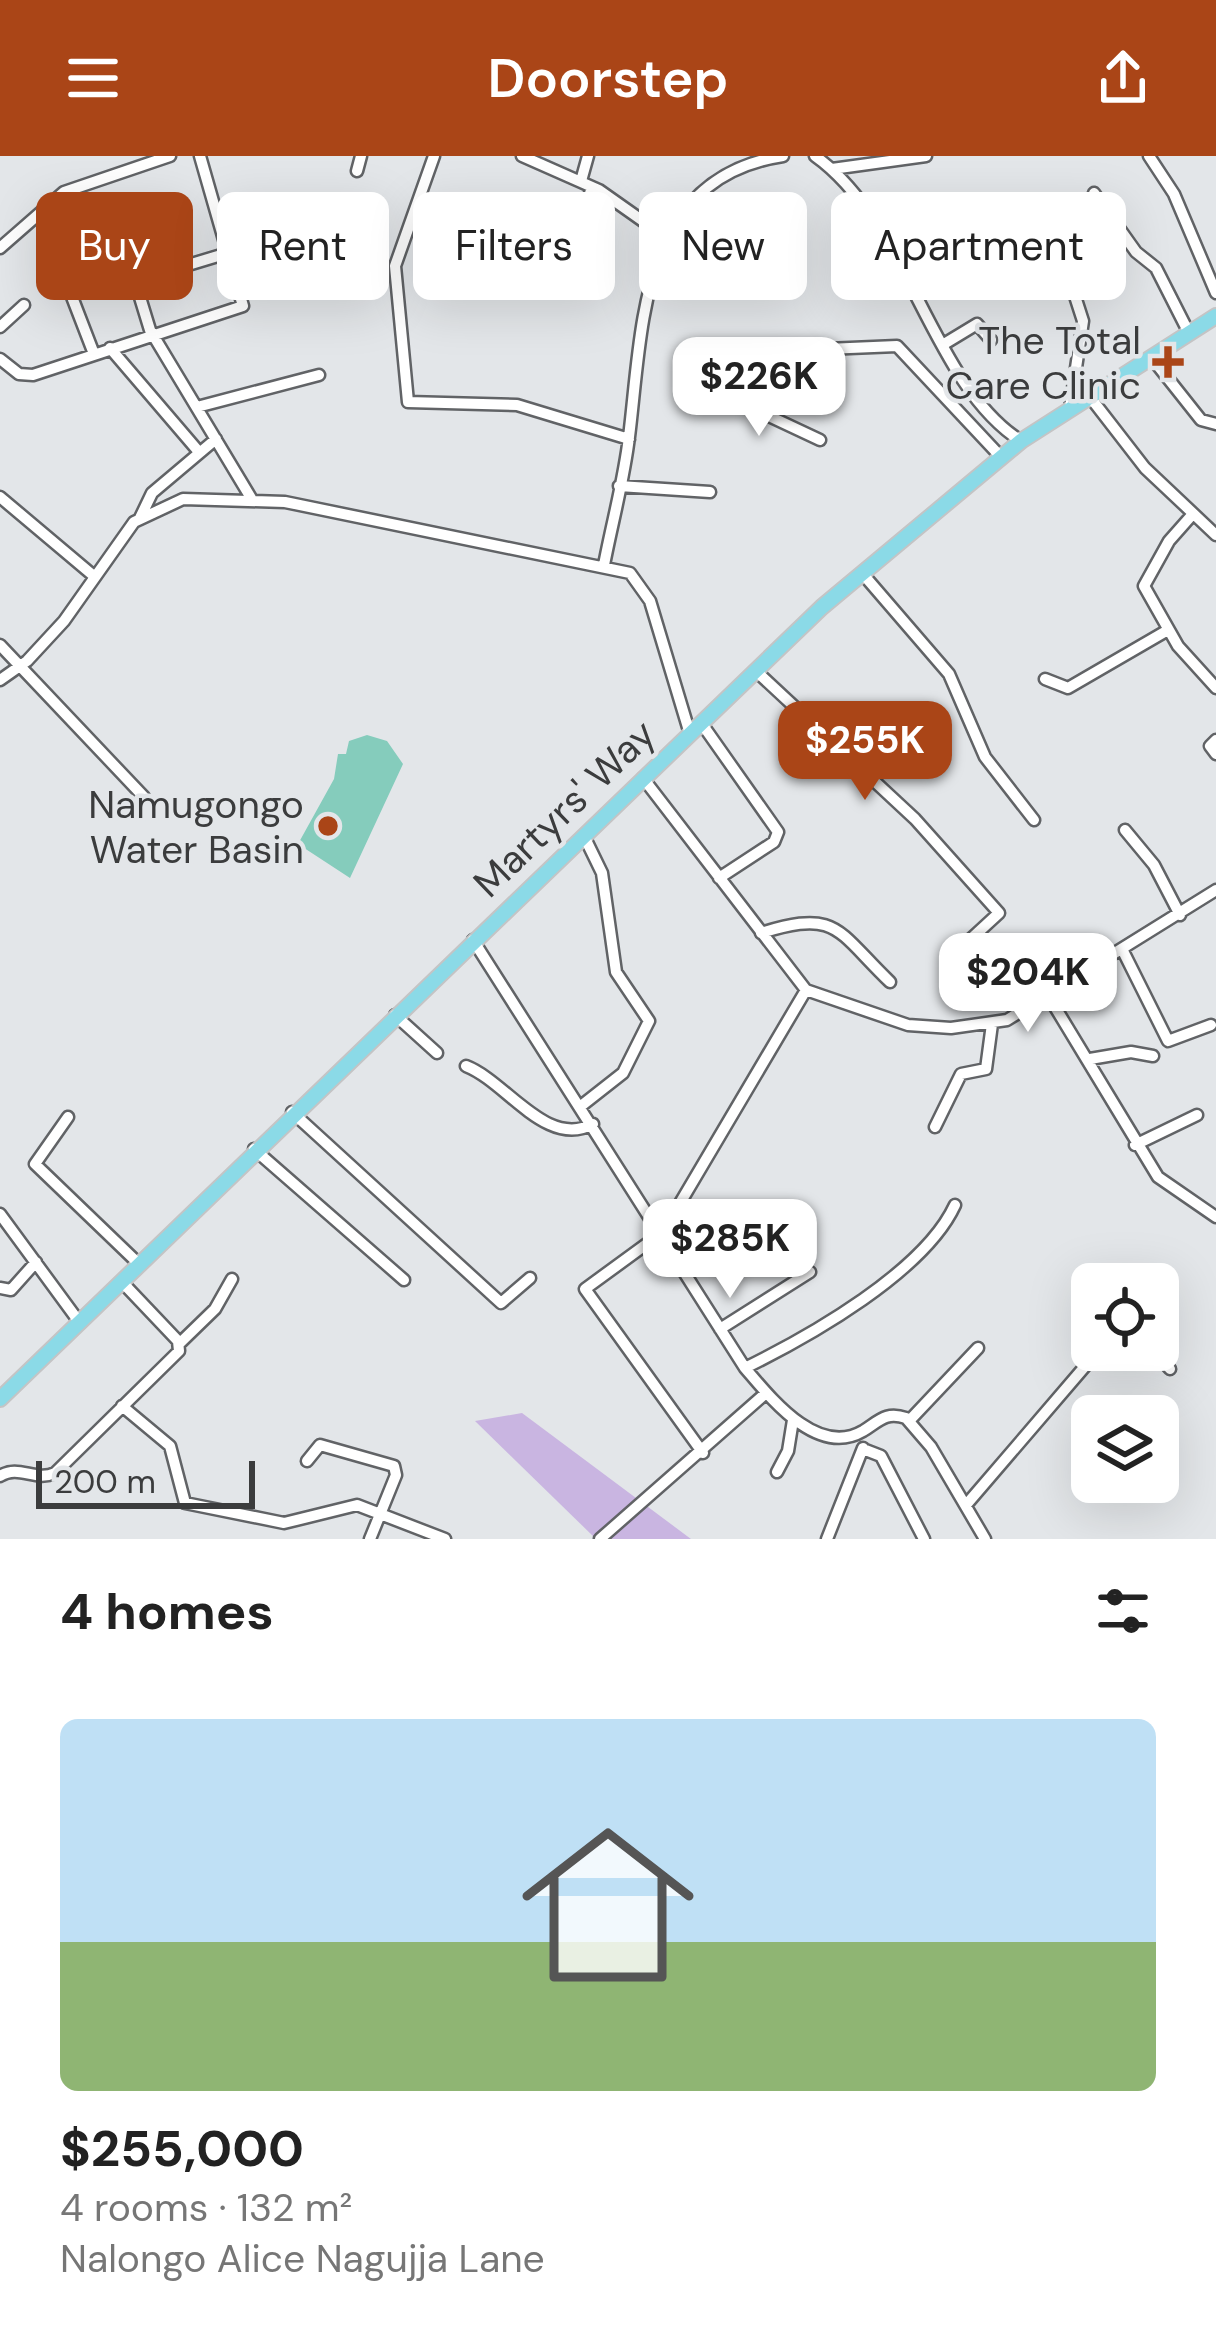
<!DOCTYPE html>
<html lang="en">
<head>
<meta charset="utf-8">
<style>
  :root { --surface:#fff; --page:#f6f6f6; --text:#222; --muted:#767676; --line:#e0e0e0; --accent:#aa4517 }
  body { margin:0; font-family:"DM Sans",sans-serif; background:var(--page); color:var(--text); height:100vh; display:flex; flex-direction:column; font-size:45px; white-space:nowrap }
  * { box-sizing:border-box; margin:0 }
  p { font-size:39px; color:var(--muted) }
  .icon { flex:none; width:66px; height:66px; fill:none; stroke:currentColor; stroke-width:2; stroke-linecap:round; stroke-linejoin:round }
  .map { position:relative; height:1383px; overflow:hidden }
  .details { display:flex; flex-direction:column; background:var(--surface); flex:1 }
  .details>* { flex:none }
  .guide { position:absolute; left:36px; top:36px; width:1146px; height:108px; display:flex; gap:24px }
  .tools { position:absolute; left:1071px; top:1107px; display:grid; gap:24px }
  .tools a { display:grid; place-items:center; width:108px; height:108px; border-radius:18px; background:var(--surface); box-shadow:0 12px 48px #0002; font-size:60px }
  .scale { position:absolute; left:36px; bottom:30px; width:219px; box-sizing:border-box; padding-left:12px; border:6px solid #3b3c3d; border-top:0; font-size:33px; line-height:42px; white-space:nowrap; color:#3b3c3d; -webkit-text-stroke:9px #e3e6e9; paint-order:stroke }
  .price { position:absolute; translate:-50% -102px; padding:0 27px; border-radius:24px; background:#fff; color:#222; font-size:39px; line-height:78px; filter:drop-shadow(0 3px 6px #0008) }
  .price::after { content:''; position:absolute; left:50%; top:72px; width:36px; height:27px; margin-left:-18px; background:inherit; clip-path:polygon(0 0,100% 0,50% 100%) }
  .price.on { background:var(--accent); color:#fff }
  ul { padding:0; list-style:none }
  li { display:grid; align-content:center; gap:24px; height:636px; padding:0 60px }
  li+li { border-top:3px solid var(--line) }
  li span { display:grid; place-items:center; height:372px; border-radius:18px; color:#555 }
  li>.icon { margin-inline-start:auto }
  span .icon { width:216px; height:216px; fill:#fffc; stroke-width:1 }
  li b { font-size:51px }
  h2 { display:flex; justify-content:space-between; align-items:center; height:144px; padding:0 60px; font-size:51px }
  .chip { padding:0 42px; border-radius:18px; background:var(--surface); box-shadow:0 12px 48px #0002; font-size:42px; line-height:108px }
  .chip.on { background:var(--accent); color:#fff }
  header { display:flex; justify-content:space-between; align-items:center; height:156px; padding:0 60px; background:var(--accent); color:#fff; font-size:54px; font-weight:600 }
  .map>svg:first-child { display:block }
  .green { fill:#c9b5e1 }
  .water { fill:#85ccbc }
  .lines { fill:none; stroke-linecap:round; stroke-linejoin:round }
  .minor-casing { stroke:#616366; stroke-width:15 }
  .major-casing { stroke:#c4c4c5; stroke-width:18 }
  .minor { stroke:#fff; stroke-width:10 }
  .major { stroke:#8bdae7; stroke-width:14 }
  .poi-dot { fill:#aa4517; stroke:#e3e6e9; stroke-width:4.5 }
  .labels { text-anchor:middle; stroke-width:9; stroke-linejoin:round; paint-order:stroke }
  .poi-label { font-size:39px; fill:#3b3c3d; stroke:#e3e6e9; text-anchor:end }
  .street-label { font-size:39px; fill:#3b3c3d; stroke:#e3e6e9 }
</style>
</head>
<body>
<header><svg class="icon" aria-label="menu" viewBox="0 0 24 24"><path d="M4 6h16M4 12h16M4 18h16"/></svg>Doorstep<svg class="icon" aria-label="share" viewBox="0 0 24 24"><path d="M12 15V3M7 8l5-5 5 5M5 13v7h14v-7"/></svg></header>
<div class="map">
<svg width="1216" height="1383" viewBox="0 0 1216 1383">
  <rect width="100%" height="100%" fill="#e3e6e9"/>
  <path class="green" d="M 522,1257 L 691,1383 L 596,1383 L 475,1265 Z"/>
  <path class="water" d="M 367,579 L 387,585 L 403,608 L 350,722 L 298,688 L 334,623 L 338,598 L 346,598 L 349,585 Z"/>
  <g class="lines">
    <g class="minor-casing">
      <path id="minor" d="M 434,0 L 395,110 L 408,246 L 517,249 L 629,283
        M 522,0 L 599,34 L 667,82
        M 815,0 C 909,67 930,227 1021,285
        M 1149,0 L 1174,38 L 1216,137
        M 832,13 L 926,0
        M 357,15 L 361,0
        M 581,25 L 588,0
        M 1094,37 L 1136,96 L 1156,112 L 1189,177
        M 1054,75 L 1083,165 L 1070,252
        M 0,92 L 64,36 L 170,0
        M 571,98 L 592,31
        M 57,102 L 94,198
        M 0,171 L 24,149
        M 944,188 L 977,168 L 991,184
        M 110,192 L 199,296
        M 788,195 L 788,231 L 768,235 L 771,261 L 820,284
        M 755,196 L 897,190 L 1001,301
        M 1151,201 L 1201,264 L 1216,268
        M 0,203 L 19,218 L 33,219 L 243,150 L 200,0
        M 1090,241 L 1145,312 L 1216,379
        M 197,251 L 319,219
        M 619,330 L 710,336
        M 0,341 L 95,421
        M 251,342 L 150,174 L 135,125 L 294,77
        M 1192,359 L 1169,385 L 1144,430 L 1178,490 L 1216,532
        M 140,362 L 152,337 L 216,283
        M 604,409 C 612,367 624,324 629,281 C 643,167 640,22 783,0
        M 862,417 L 949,518 L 985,601 L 1034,664
        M 0,489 L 144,641
        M 756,515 L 915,663 L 999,757 L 948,804
        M 1045,523 L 1068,532 L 1168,474
        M 0,524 L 27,505 L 64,465 L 134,366 L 183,343 L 285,346 L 630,417 L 650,445 L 690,578
        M 702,568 L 778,676 L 774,686 L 719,722
        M 1216,584 L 1210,590 L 1216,598
        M 643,622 L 806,834 L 908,869 L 951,872 L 1007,864 L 1216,734
        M 1125,674 L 1154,709 L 1180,759
        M 761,777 C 838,753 836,774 890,826
        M 473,784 L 745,1212 C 770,1241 817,1302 863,1275 C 879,1265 886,1255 906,1262 L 931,1291 L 985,1383
        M 1123,795 L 1168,885 L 1211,869
        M 1049,841 L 1158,1021 L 1216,1061
        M 395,859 L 437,897
        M 1090,903 L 1131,896 L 1153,900
        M 466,910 C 507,926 546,993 593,968
        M 581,950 L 623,917 L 649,865 L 616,816 L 602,717 L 584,680
        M 292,956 L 501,1147 L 530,1122
        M 68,961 L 35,1008 L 140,1109
        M 935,971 L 961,918 L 986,913 L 992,868
        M 1135,989 L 1197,959
        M 254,993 L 404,1124
        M 0,1058 L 80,1167
        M 0,1132 L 11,1134 L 36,1106
        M 720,1173 L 810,1116
        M 180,1187 L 215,1153 L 232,1123
        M 1153,1194 L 1170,1213
        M 745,1212 C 810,1180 924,1116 955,1049
        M 122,1250 L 170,1290 L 185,1347 L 284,1367 L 357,1349 L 445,1383
        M 909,1265 L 978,1192
        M 863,1293 L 881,1300 L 924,1383
        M 703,1297 L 585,1133 L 663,1076 L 806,834
        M 307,1305 L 320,1289 L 394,1310 L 396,1319 L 370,1383
        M 777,1316 L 788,1295 L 793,1264
        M 0,1320 C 19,1308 35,1326 55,1317 L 179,1195 L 178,1185 L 122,1126
        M 966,1349 L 1099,1194
        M 600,1383 L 766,1237
        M 827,1383 L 863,1292"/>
    </g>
    <g class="major-casing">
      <path id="major" d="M 0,1243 L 822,451 L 1021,285 L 1216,160"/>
    </g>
    <use href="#minor" class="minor"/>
    <use href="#major" class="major"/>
  </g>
  <g class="poi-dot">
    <path d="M1162 188h12v12h12v12h-12v12h-12v-12h-12v-12h12z"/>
    <circle cx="328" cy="670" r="12"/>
  </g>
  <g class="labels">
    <g class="poi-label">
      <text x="1141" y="198">The Total<tspan x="1141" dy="45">Care Clinic</tspan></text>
      <text x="304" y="662">Namugongo<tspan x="304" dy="45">Water Basin</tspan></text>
    </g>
    <g class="street-label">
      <text transform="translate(564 652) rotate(-44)" y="14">Martyrs' Way</text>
    </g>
  </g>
</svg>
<div class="tools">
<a><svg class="icon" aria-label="locate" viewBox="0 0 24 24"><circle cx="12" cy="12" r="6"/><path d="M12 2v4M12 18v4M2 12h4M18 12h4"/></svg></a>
<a><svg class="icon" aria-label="layers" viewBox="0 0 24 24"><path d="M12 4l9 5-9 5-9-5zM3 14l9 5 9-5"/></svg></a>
</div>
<div class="scale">200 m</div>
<b class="price" style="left:759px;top:283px">$226K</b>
<b class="price on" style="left:865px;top:647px">$255K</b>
<b class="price" style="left:1028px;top:879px">$204K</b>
<b class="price" style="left:730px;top:1145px">$285K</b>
<div class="guide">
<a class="chip on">Buy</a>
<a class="chip">Rent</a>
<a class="chip">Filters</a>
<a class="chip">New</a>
<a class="chip">Apartment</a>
</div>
</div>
<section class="details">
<h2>4 homes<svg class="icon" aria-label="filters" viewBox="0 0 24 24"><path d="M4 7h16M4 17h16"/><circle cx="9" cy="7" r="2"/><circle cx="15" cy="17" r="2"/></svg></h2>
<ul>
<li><span style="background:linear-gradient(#bfe0f5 60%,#8fb573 0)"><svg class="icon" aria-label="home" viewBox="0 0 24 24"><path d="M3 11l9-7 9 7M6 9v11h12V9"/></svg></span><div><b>$255,000</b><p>4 rooms · 132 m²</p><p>Nalongo Alice Nagujja Lane</p></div></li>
</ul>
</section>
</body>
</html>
